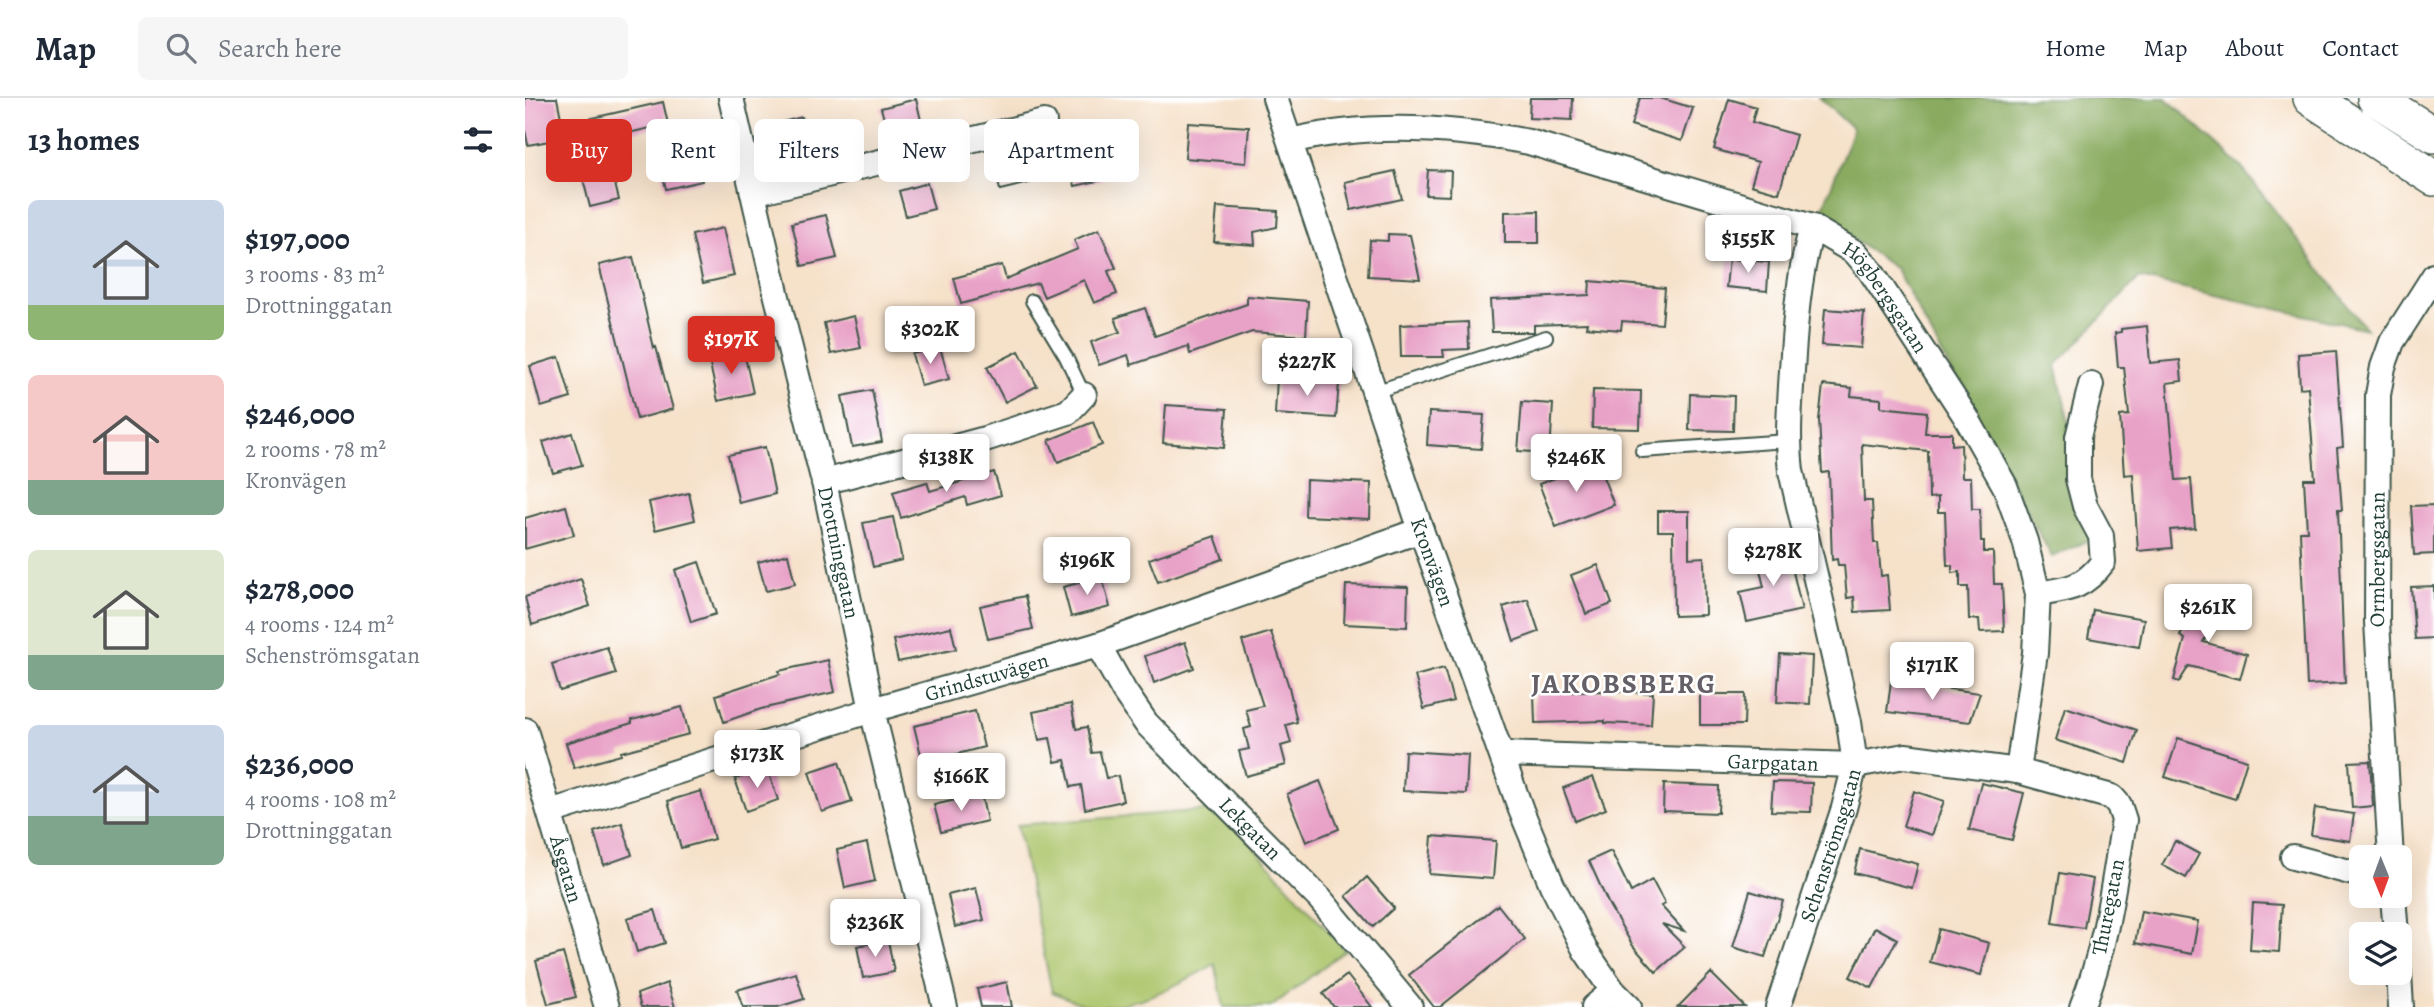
<!DOCTYPE html>
<html lang="en">
<head>
<meta charset="utf-8">
<style>
  :root { --surface:#fff; --page:#f6f6f7; --text:#1f2937; --muted:#747a83; --line:#e0e1e3; --accent:#d93025 }
  body { margin:0; font-family:Alegreya,serif; background:var(--page); color:var(--text); height:100vh; display:flex; flex-direction:column; font-size:26px; white-space:nowrap }
  * { box-sizing:border-box; margin:0 }
  p { font-size:23px; color:var(--muted) }
  .icon { flex:none; width:38px; height:38px; fill:none; stroke:currentColor; stroke-width:2; stroke-linecap:round; stroke-linejoin:round }
  .map { position:relative; flex:1; overflow:hidden }
  .side { display:flex; flex-direction:column; background:var(--surface); width:525px }
  .side>* { flex:none }
  .banner { position:absolute; left:21px; top:21px; width:665px; height:63px; display:flex; gap:14px }
  .needle { width:46px; rotate:179deg }
  .controls { position:absolute; left:1824px; top:747px; display:grid; gap:14px }
  .controls a { display:grid; place-items:center; width:63px; height:63px; border-radius:10px; background:var(--surface); box-shadow:0 7px 28px #0002; font-size:35px }
  .price { position:absolute; translate:-50% -60px; padding:0 16px; border-radius:7px; background:#fff; color:#222; font-size:23px; line-height:46px; filter:drop-shadow(0 2px 4px #0008) }
  .price::after { content:''; position:absolute; left:50%; top:42px; width:21px; height:16px; margin-left:-10px; background:inherit; clip-path:polygon(0 0,100% 0,50% 100%) }
  .price.active { background:var(--accent); color:#fff }
  ul { padding:0; list-style:none }
  li { display:flex; align-items:center; gap:21px; height:175px; padding:0 28px }
  li span { display:grid; place-items:center; flex:none; width:196px; height:140px; border-radius:10px; color:#555 }
  li>.icon { margin-inline-start:auto }
  span .icon { width:84px; height:84px; fill:#fffc; stroke-width:1 }
  li b { font-size:30px }
  h2 { display:flex; justify-content:space-between; align-items:center; height:84px; padding:0 28px; font-size:30px }
  .tag { padding:0 24px; border-radius:10px; background:var(--surface); box-shadow:0 7px 28px #0002; font-size:24px; line-height:63px }
  .tag.active { background:var(--accent); color:#fff }
  header { display:flex; align-items:center; gap:42px; box-sizing:border-box; height:98px; padding:0 35px; background:var(--surface); border-bottom:2px solid var(--line) }
  header strong { font-size:33px }
  nav { display:flex; gap:38px; margin-inline-start:auto; font-size:24px }
  .search { width:490px; height:63px; background:var(--page); display:flex; align-items:center; gap:18px; box-sizing:border-box; padding:0 24px; border-radius:10px; color:var(--muted); font-size:26px }
  main { display:flex; flex:1; min-height:0 }
  .map>svg:first-child { display:block }
  .green { fill:#acc56a; stroke:#66814f; stroke-width:2 }
  .forest { fill:#89aa5e; stroke:#547449; stroke-width:2 }
  .building { fill:#e8a2c7 }
  .lines { fill:none; stroke-linecap:round; stroke-linejoin:round }
  .lane-casing { stroke:#3f564a; stroke-width:16 }
  .street-casing { stroke:#3f564a; stroke-width:28 }
  .secondary-casing { stroke:#3f564a; stroke-width:38 }
  .lane { stroke:#fff; stroke-width:12 }
  .street { stroke:#fff; stroke-width:24 }
  .secondary { stroke:#fff; stroke-width:35 }
  .labels { text-anchor:middle; stroke-width:5; stroke-linejoin:round; paint-order:stroke }
  .street-label { font-size:21px; fill:#1f3d34; stroke:#fff }
  .district-label { font-size:28px; font-weight:bold; letter-spacing:2px; fill:#656067; stroke:#fff }
</style>
</head>
<body>
<header>
<strong>Map</strong>
<div class="search"><svg class="icon" aria-label="search" viewBox="0 0 24 24"><circle cx="10" cy="10" r="6"/><path d="M15 15l6 6"/></svg>Search here</div>
<nav><a>Home</a><a>Map</a><a>About</a><a>Contact</a></nav>
</header>
<main>
<section class="side">
<h2>13 homes<svg class="icon" aria-label="filters" viewBox="0 0 24 24"><path d="M4 7h16M4 17h16"/><circle cx="9" cy="7" r="2"/><circle cx="15" cy="17" r="2"/></svg></h2>
<ul>
<li><span style="background:linear-gradient(#c9d6e8 75%,#8fb573 0)"><svg class="icon" aria-label="home" viewBox="0 0 24 24"><path d="M3 11l9-7 9 7M6 9v11h12V9"/></svg></span><div><b>$197,000</b><p>3 rooms · 83 m²</p><p>Drottninggatan</p></div></li>
<li><span style="background:linear-gradient(#f6c9c9 75%,#7fa58c 0)"><svg class="icon" aria-label="home" viewBox="0 0 24 24"><path d="M3 11l9-7 9 7M6 9v11h12V9"/></svg></span><div><b>$246,000</b><p>2 rooms · 78 m²</p><p>Kronvägen</p></div></li>
<li><span style="background:linear-gradient(#dfe7d0 75%,#7fa58c 0)"><svg class="icon" aria-label="home" viewBox="0 0 24 24"><path d="M3 11l9-7 9 7M6 9v11h12V9"/></svg></span><div><b>$278,000</b><p>4 rooms · 124 m²</p><p>Schenströmsgatan</p></div></li>
<li><span style="background:linear-gradient(#c9d6e8 65%,#7fa58c 0)"><svg class="icon" aria-label="home" viewBox="0 0 24 24"><path d="M3 11l9-7 9 7M6 9v11h12V9"/></svg></span><div><b>$236,000</b><p>4 rooms · 108 m²</p><p>Drottninggatan</p></div></li>
</ul>
</section>
<div class="map">
<svg width="1909" height="909" viewBox="0 0 1909 909">
  <rect width="100%" height="100%" fill="#fff"/>
  <filter id="ink" filterUnits="userSpaceOnUse"><feTurbulence type="fractalNoise" baseFrequency=".0143" numOctaves="2"/><feDisplacementMap in="SourceGraphic" scale="14" xChannelSelector="R" yChannelSelector="G"/><feConvolveMatrix kernelMatrix="1 2 1 2 8 2 1 2 1" color-interpolation-filters="sRGB"/></filter>
  <filter id="wash" filterUnits="userSpaceOnUse"><feTurbulence type="fractalNoise" baseFrequency=".00686" numOctaves="4" result="noise"/><feDisplacementMap in="SourceGraphic" scale="28" xChannelSelector="R" yChannelSelector="G"/><feGaussianBlur stdDeviation="1.57" result="paint"/><feColorMatrix in="noise" values="0 0 0 0 0 0 0 0 0 0 0 0 0 0 0 0 0 1.4 0 .05"/><feComposite in="paint" operator="in"/></filter>
  <g filter="url(#wash)">
    <rect width="100%" height="100%" fill="#f6e1c9"/>
    <path class="green" d="M 695,711 L 820,852 L 746,909 L 699,909 L 690,866 C 653,887 613,909 568,909 C 555,907 540,899 527,894 L 492,727 Z"/>
    <path class="forest" d="M 1295,0 L 1641,0 L 1717,70 L 1841,231 L 1614,180 L 1531,267 L 1570,439 L 1527,459 L 1371,171 L 1295,118 L 1328,31 Z"/>
    <g id="blocks">
      <path class="building" d="M 0,0 L 32,0 L 40,40 L 3,47 L 0,32 Z
        M 1005,0 L 1048,0 L 1047,22 L 1004,20 Z
        M 1115,0 L 1135,0 L 1168,10 L 1157,43 L 1106,27 Z
        M 391,1 L 398,31 L 364,40 L 356,10 Z
        M 1204,1 L 1231,9 L 1227,24 L 1271,37 L 1254,95 L 1226,87 L 1233,64 L 1189,51 Z
        M 138,4 L 143,26 L 68,43 L 63,21 Z
        M 277,19 L 288,59 L 252,68 L 242,28 Z
        M 663,25 L 724,29 L 721,65 L 660,60 Z
        M 568,44 L 577,82 L 550,88 L 541,50 Z
        M 170,54 L 177,83 L 141,91 L 134,61 Z
        M 505,55 L 512,83 L 475,92 L 468,64 Z
        M 86,70 L 94,102 L 65,109 L 57,77 Z
        M 903,72 L 926,73 L 925,98 L 901,97 Z
        M 870,73 L 877,101 L 826,112 L 820,84 Z
        M 402,85 L 409,111 L 381,118 L 374,93 Z
        M 692,109 L 753,113 L 752,129 L 729,134 L 730,147 L 689,144 Z
        M 1014,113 L 1014,145 L 980,145 L 980,114 Z
        M 301,117 L 312,160 L 277,168 L 267,125 Z
        M 198,130 L 209,178 L 178,185 L 167,137 Z
        M 574,131 L 591,170 L 583,173 L 592,196 L 569,205 L 559,182 L 519,199 L 513,185 L 436,206 L 429,180 L 477,167 L 481,181 L 553,151 L 549,142 Z
        M 863,136 L 885,137 L 895,181 L 843,178 L 845,142 L 863,143 Z
        M 108,159 L 129,250 L 131,249 L 148,311 L 112,321 L 74,167 Z
        M 1204,161 L 1244,164 L 1242,193 L 1201,189 Z
        M 1065,183 L 1140,190 L 1137,226 L 1097,223 L 1096,232 L 1061,229 L 1062,225 L 1009,227 L 1009,234 L 967,234 L 965,202 L 1064,197 Z
        M 722,198 L 783,203 L 781,238 L 727,234 L 665,256 L 663,248 L 606,267 L 603,257 L 574,267 L 566,244 L 595,234 L 590,220 L 620,210 L 630,238 L 722,206 Z
        M 1300,211 L 1339,214 L 1336,250 L 1297,247 Z
        M 329,218 L 336,250 L 306,256 L 299,225 Z
        M 943,224 L 944,251 L 918,252 L 919,259 L 876,259 L 875,227 Z
        M 1622,228 L 1625,265 L 1655,262 L 1657,283 L 1642,285 L 1651,382 L 1666,381 L 1670,430 L 1645,432 L 1647,450 L 1613,453 L 1608,376 L 1599,377 L 1595,318 L 1604,317 L 1599,269 L 1593,269 L 1590,235 L 1596,234 L 1596,231 Z
        M 415,249 L 424,281 L 396,288 L 387,256 Z
        M 494,253 L 512,288 L 480,304 L 462,269 Z
        M 1811,253 L 1818,349 L 1812,350 L 1817,412 L 1813,412 L 1820,585 L 1782,587 L 1775,433 L 1782,433 L 1779,381 L 1790,381 L 1783,289 L 1775,290 L 1773,256 Z
        M 219,254 L 228,295 L 193,303 L 184,262 Z
        M 34,259 L 46,300 L 16,309 L 5,268 Z
        M 752,280 L 814,285 L 811,320 L 750,316 Z
        M 1298,287 L 1327,290 L 1326,298 L 1356,301 L 1356,309 L 1402,314 L 1400,335 L 1427,335 L 1427,347 L 1436,346 L 1437,379 L 1446,379 L 1447,411 L 1455,411 L 1456,443 L 1459,443 L 1459,454 L 1468,454 L 1469,486 L 1477,486 L 1479,533 L 1455,534 L 1454,521 L 1444,521 L 1443,489 L 1435,489 L 1435,474 L 1427,475 L 1427,467 L 1422,467 L 1420,414 L 1413,414 L 1413,399 L 1404,400 L 1403,353 L 1337,346 L 1339,403 L 1347,403 L 1349,445 L 1353,445 L 1356,478 L 1362,477 L 1365,512 L 1330,514 L 1329,499 L 1322,500 L 1319,467 L 1313,467 L 1312,461 L 1307,462 L 1304,374 L 1297,375 L 1294,322 Z
        M 347,292 L 357,344 L 327,349 L 317,298 Z
        M 1068,292 L 1116,293 L 1115,331 L 1067,330 Z
        M 1165,296 L 1209,298 L 1208,333 L 1164,332 Z
        M 997,304 L 1028,306 L 1025,355 L 993,353 Z
        M 641,307 L 702,311 L 699,350 L 638,345 Z
        M 904,314 L 959,317 L 956,351 L 902,347 Z
        M 568,324 L 577,347 L 533,364 L 524,342 Z
        M 47,335 L 57,367 L 28,375 L 18,344 Z
        M 240,349 L 250,396 L 214,405 L 203,357 Z
        M 1066,366 L 1073,366 L 1089,407 L 1031,429 L 1014,386 Z
        M 469,374 L 476,397 L 442,407 L 440,399 L 376,420 L 368,394 L 402,384 L 405,393 Z
        M 781,382 L 846,385 L 845,421 L 780,418 Z
        M 164,395 L 170,422 L 130,432 L 124,404 Z
        M 1909,407 L 1909,456 L 1889,457 L 1886,408 Z
        M 41,408 L 49,437 L 0,451 L 0,420 Z
        M 1133,413 L 1164,413 L 1164,460 L 1179,459 L 1180,517 L 1149,518 L 1148,433 L 1133,433 Z
        M 368,419 L 377,462 L 348,469 L 338,425 Z
        M 690,438 L 698,461 L 633,484 L 624,461 Z
        M 1262,448 L 1277,512 L 1222,524 L 1215,494 L 1239,489 L 1231,455 Z
        M 263,456 L 270,486 L 241,493 L 233,464 Z
        M 174,464 L 191,516 L 166,524 L 150,472 Z
        M 1073,467 L 1087,506 L 1061,516 L 1046,477 Z
        M 577,479 L 585,509 L 546,519 L 538,489 Z
        M 56,481 L 65,508 L 7,527 L 0,499 Z
        M 821,487 L 883,489 L 882,529 L 819,526 Z
        M 1909,488 L 1909,540 L 1890,541 L 1886,489 Z
        M 1681,494 L 1701,505 L 1678,544 L 1722,556 L 1715,581 L 1664,568 L 1654,584 L 1649,582 L 1660,541 L 1655,538 Z
        M 500,498 L 508,531 L 463,541 L 455,508 Z
        M 1003,501 L 1014,534 L 989,543 L 978,509 Z
        M 1568,512 L 1619,521 L 1614,549 L 1563,540 Z
        M 426,529 L 431,551 L 373,564 L 368,542 Z
        M 746,534 L 764,589 L 772,624 L 761,627 L 766,645 L 756,648 L 761,667 L 721,678 L 714,653 L 724,651 L 719,631 L 726,629 L 721,612 L 738,608 L 717,543 Z
        M 660,544 L 669,570 L 629,585 L 620,558 Z
        M 82,549 L 91,576 L 35,593 L 27,566 Z
        M 1255,556 L 1287,558 L 1285,606 L 1252,604 Z
        M 303,562 L 310,594 L 236,611 L 199,624 L 191,597 L 255,576 L 254,573 Z
        M 919,570 L 928,603 L 899,611 L 890,578 Z
        M 1366,583 L 1455,595 L 1445,624 L 1362,614 Z
        M 1074,593 L 1128,595 L 1126,627 L 1080,625 L 1080,623 L 1010,625 L 1009,595 Z
        M 1175,596 L 1220,596 L 1219,627 L 1175,627 Z
        M 546,606 L 551,631 L 562,629 L 567,655 L 575,654 L 581,680 L 593,678 L 598,703 L 560,711 L 556,687 L 546,689 L 540,662 L 530,664 L 525,640 L 514,642 L 508,614 Z
        M 157,609 L 164,636 L 96,654 L 96,657 L 49,670 L 41,645 L 107,625 L 107,622 Z
        M 1540,609 L 1612,632 L 1602,665 L 1530,642 Z
        M 450,613 L 459,649 L 398,665 L 389,628 Z
        M 1653,640 L 1722,662 L 1710,701 L 1640,679 Z
        M 880,653 L 943,657 L 941,696 L 878,693 Z
        M 1845,663 L 1848,708 L 1827,710 L 1824,664 Z
        M 314,664 L 327,704 L 297,714 L 284,674 Z
        M 242,670 L 253,702 L 221,713 L 210,681 Z
        M 1068,679 L 1081,711 L 1050,723 L 1038,690 Z
        M 795,683 L 814,731 L 781,744 L 762,696 Z
        M 1248,684 L 1287,685 L 1286,714 L 1246,713 Z
        M 1456,685 L 1499,695 L 1487,742 L 1444,732 Z
        M 1139,686 L 1194,688 L 1193,715 L 1138,713 Z
        M 176,693 L 189,741 L 156,750 L 143,703 Z
        M 1389,693 L 1419,703 L 1407,737 L 1378,728 Z
        M 456,696 L 462,723 L 416,734 L 409,707 Z
        M 1790,710 L 1829,716 L 1825,743 L 1786,737 Z
        M 97,725 L 107,757 L 79,767 L 69,734 Z
        M 907,738 L 971,743 L 968,781 L 904,776 Z
        M 1650,743 L 1674,756 L 1661,780 L 1637,767 Z
        M 342,745 L 350,783 L 320,790 L 312,752 Z
        M 1335,751 L 1393,766 L 1387,790 L 1329,775 Z
        M 1086,753 L 1106,794 L 1127,782 L 1140,806 L 1136,808 L 1159,833 L 1137,826 L 1160,849 L 1131,874 L 1108,848 L 1084,807 L 1064,763 Z
        M 1535,775 L 1568,781 L 1559,830 L 1527,825 Z
        M 842,779 L 869,810 L 848,829 L 821,798 Z
        M 451,790 L 459,822 L 430,829 L 423,797 Z
        M 1225,793 L 1258,803 L 1240,859 L 1208,849 Z
        M 1728,805 L 1757,807 L 1754,854 L 1725,852 Z
        M 973,807 L 1000,841 L 915,909 L 909,909 L 884,877 Z
        M 130,812 L 140,845 L 112,854 L 102,820 Z
        M 1616,813 L 1673,823 L 1667,856 L 1610,845 Z
        M 1350,829 L 1372,841 L 1347,890 L 1325,879 Z
        M 1414,831 L 1464,845 L 1456,877 L 1405,864 Z
        M 363,842 L 369,874 L 338,880 L 332,848 Z
        M 38,855 L 51,899 L 23,906 L 11,863 Z
        M 271,875 L 279,901 L 253,909 L 218,909 L 212,892 Z
        M 1186,875 L 1220,909 L 1153,909 Z
        M 822,877 L 847,909 L 809,909 L 798,896 Z
        M 482,884 L 487,909 L 456,909 L 452,891 Z
        M 142,885 L 150,909 L 116,909 L 112,896 Z"/>
    </g>
  </g>
  <g filter="url(#ink)">
    <use href="#blocks" fill-opacity="0" stroke="#3f564a" stroke-width="2"/>
    <g class="lines">
      <g class="lane-casing">
        <path id="lane" d="M 507,203 L 541,259 L 559,297
          M 849,294 L 1021,239
          M 1117,353 L 1263,343"/>
      </g>
      <g class="street-casing">
        <g id="street">
          <path id="s1" d="M 206,0 L 252,199 L 299,384 L 347,612 L 420,909"/>
          <path id="s2" d="M 750,0 L 896,432 L 996,712 L 1027,787 L 1060,852 L 1088,893 L 1104,909"/>
          <path id="s3" d="M 765,43 C 843,24 926,29 1004,44 L 1287,129 L 1331,155 L 1345,172 L 1441,319 L 1480,388 L 1500,443 L 1513,496 L 1510,555 L 1493,673"/>
          <path d="M 228,95 L 519,24"/>
          <path d="M 299,384 L 460,341 L 543,314 L 559,297"/>
          <path d="M 1513,496 C 1544,491 1559,490 1578,464 L 1576,438 L 1560,408 L 1553,381 L 1553,339 L 1566,287"/>
          <path id="s4" d="M 573,547 L 599,593 L 621,625 L 795,801 L 885,909"/>
          <path id="s5" d="M 0,632 L 82,909"/>
          <path id="s6" d="M 977,656 L 1330,667 L 1380,658 L 1493,673 L 1587,699 L 1594,707 L 1599,722 C 1589,784 1581,850 1557,909"/>
          <path id="s7" d="M 25,714 L 347,612 L 573,547 L 896,432"/>
          <path d="M 1768,759 L 1836,777"/>
          <path id="s8" d="M 1866,760 L 1852,524 L 1853,297 L 1858,269 L 1867,244 L 1909,178"/>
          <path d="M 1868,798 L 1871,836"/>
          <path d="M 1874,875 L 1876,909"/>
          <path d="M 1069,909 L 1088,893"/>
          <path id="s9" d="M 1253,909 L 1319,710 L 1330,667 L 1324,624 L 1266,373 C 1262,339 1265,306 1267,272 C 1270,222 1274,176 1287,129"/>
        </g>
      </g>
      <g class="secondary-casing">
        <path id="secondary" d="M 1786,0 L 1909,80
          M 1850,0 L 1909,37"/>
      </g>
      <use href="#lane" class="lane"/>
      <use href="#street" class="street"/>
      <use href="#secondary" class="secondary"/>
    </g>
  </g>
  <g class="labels">
    <g class="street-label">
      <text dy="7" stroke="none"><textPath href="#s3" startOffset="640">Högbergsgatan</textPath></text>
      <text dy="7" stroke="none"><textPath href="#s1" startOffset="467">Drottninggatan</textPath></text>
      <text dy="7" stroke="none"><textPath href="#s8" startOffset="299">Ormbergsgatan</textPath></text>
      <text dy="7" stroke="none"><textPath href="#s2" startOffset="490">Kronvägen</textPath></text>
      <text dy="7" stroke="none"><textPath href="#s7" startOffset="457">Grindstuvägen</textPath></text>
      <text dy="7" stroke="none"><textPath href="#s6" startOffset="271">Garpgatan</textPath></text>
      <text dy="7" stroke="none"><textPath href="#s4" startOffset="240">Lekgatan</textPath></text>
      <text dy="7" stroke="none"><textPath href="#s9" startOffset="170">Schenströmsgatan</textPath></text>
      <text dy="7" stroke="none"><textPath href="#s5" startOffset="145">Åsgatan</textPath></text>
      <text transform="translate(1583 809) rotate(-79)" y="7">Thuregatan</text>
    </g>
    <g class="district-label">
      <text x="1099" y="595">JAKOBSBERG</text>
    </g>
  </g>
</svg>
<div class="controls">
<a><svg class="needle" viewBox="-14 -14 28 28"><path d="M0-13l5 13h-10z" fill="#e53935"/><path d="M0 13l5-13h-10z" fill="#747a83"/></svg></a>
<a><svg class="icon" aria-label="layers" viewBox="0 0 24 24"><path d="M12 4l9 5-9 5-9-5zM3 14l9 5 9-5"/></svg></a>
</div>
<b class="price" style="left:1223px;top:177px">$155K</b>
<b class="price" style="left:405px;top:268px">$302K</b>
<b class="price active" style="left:206px;top:278px">$197K</b>
<b class="price" style="left:782px;top:300px">$227K</b>
<b class="price" style="left:421px;top:396px">$138K</b>
<b class="price" style="left:1051px;top:396px">$246K</b>
<b class="price" style="left:1248px;top:490px">$278K</b>
<b class="price" style="left:562px;top:499px">$196K</b>
<b class="price" style="left:1683px;top:546px">$261K</b>
<b class="price" style="left:1407px;top:604px">$171K</b>
<b class="price" style="left:232px;top:692px">$173K</b>
<b class="price" style="left:436px;top:715px">$166K</b>
<b class="price" style="left:350px;top:861px">$236K</b>
<div class="banner">
<a class="tag active">Buy</a>
<a class="tag">Rent</a>
<a class="tag">Filters</a>
<a class="tag">New</a>
<a class="tag">Apartment</a>
</div>
</div>
</main>
</body>
</html>
